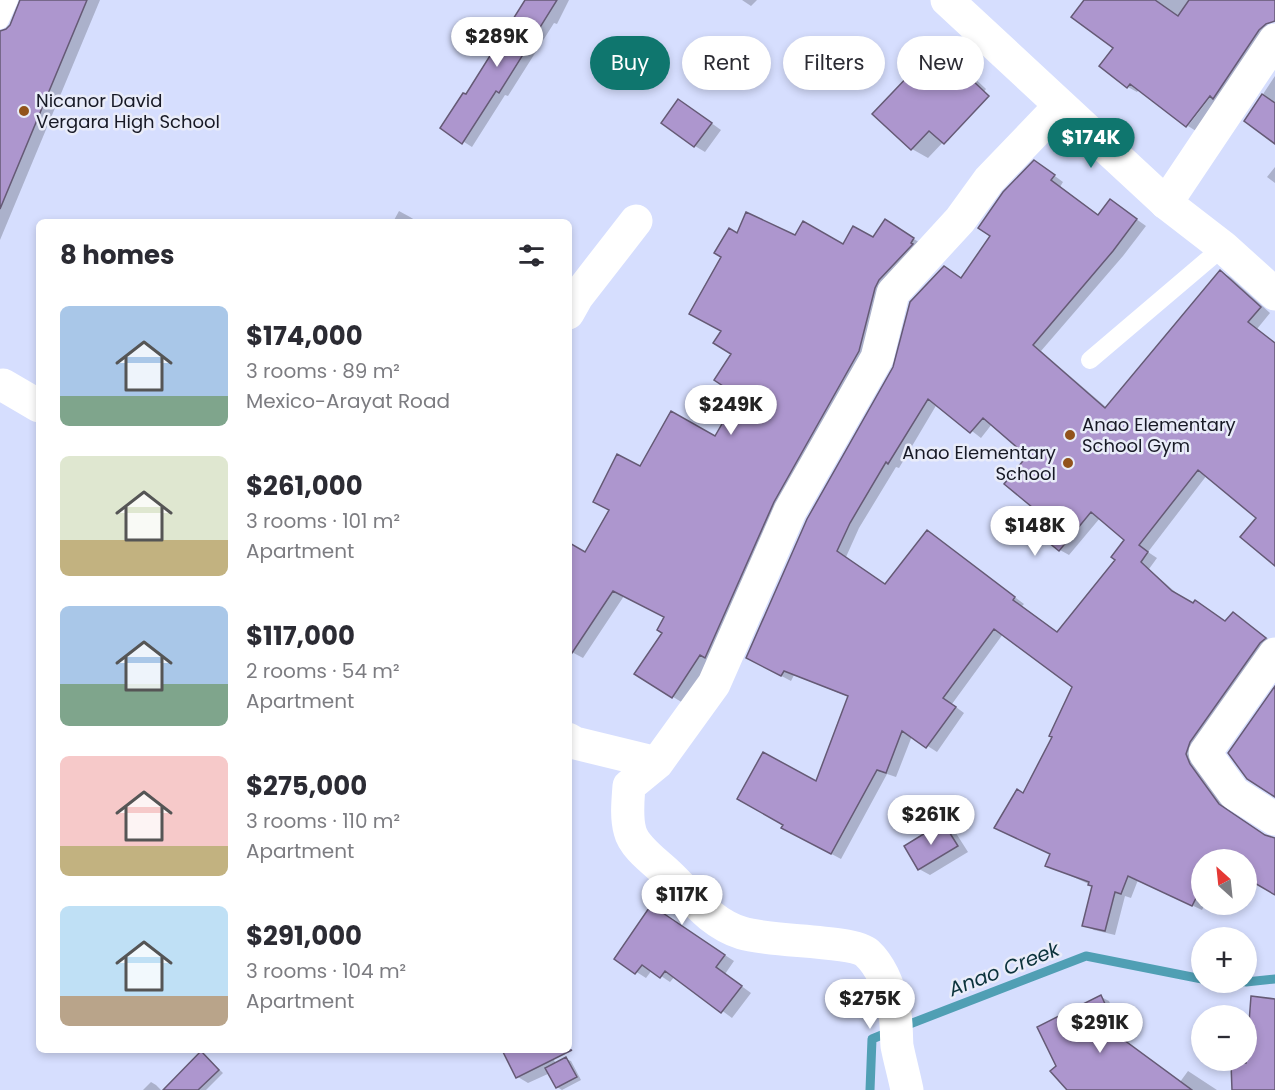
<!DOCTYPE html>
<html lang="en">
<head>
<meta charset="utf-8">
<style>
  :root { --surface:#fff; --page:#f7f7f7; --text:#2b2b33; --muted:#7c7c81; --accent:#0f766e }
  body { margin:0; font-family:Poppins,sans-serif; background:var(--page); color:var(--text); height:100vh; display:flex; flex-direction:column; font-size:22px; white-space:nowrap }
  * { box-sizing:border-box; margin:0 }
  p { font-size:20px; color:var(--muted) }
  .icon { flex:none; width:33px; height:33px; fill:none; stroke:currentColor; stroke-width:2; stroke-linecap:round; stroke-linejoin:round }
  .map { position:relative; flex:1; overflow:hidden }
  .panel { position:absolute; left:36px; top:219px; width:536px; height:834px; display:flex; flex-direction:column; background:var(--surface); border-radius:9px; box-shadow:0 3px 9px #0003 }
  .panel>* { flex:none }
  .banner { position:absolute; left:590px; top:36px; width:570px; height:54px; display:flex; gap:12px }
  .needle { width:39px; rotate:333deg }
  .tools { position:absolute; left:1191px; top:849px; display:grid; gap:12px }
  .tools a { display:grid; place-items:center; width:66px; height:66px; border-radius:50%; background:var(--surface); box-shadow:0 3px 9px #0003; font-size:30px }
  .price { position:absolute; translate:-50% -51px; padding:0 14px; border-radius:21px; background:#fff; color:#222; font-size:20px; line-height:39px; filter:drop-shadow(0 2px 3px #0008) }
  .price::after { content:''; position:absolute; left:50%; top:36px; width:18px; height:14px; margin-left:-9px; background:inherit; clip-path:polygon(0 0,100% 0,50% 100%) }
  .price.on { background:var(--accent); color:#fff }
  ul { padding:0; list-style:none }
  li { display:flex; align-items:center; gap:18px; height:150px; padding:0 24px }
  li span { display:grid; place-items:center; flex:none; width:168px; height:120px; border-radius:9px; color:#555 }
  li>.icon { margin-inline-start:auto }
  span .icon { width:72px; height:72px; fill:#fffc; stroke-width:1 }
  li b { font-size:26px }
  h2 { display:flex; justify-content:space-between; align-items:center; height:72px; padding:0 24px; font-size:26px }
  .chip { padding:0 21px; border-radius:27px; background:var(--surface); box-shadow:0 3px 9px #0003; font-size:21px; line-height:54px }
  .chip.on { background:var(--accent); color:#fff }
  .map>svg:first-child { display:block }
  .shadow { fill:#0003; fill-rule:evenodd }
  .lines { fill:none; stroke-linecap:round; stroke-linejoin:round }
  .stream { stroke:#509fb4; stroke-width:9 }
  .building { fill:#ad96ce; stroke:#655a75; stroke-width:1.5; fill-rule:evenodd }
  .service { stroke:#fff; stroke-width:18 }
  .minor { stroke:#fff; stroke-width:33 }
  .secondary { stroke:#fff; stroke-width:33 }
  .poi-dot { fill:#92531b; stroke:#e9ecf9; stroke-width:2 }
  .labels { text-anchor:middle; stroke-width:5; stroke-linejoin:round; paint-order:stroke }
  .poi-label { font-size:18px; fill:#171925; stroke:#e9ecf9; text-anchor:start }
  .water-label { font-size:20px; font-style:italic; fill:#0b323b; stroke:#e9ecf9 }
</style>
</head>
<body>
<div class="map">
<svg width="1275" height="1090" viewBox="0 0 1275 1090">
  <rect width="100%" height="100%" fill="#d6defe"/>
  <path class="shadow" d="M 21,0 L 100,0 L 0,240 L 0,35 L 11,26 Z
    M 525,0 L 569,0 L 557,24 L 554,23 L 508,96 L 505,95 L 472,147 L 442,128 L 466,96 Z
    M 742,0 L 757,0 L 751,6 Z
    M 1087,0 L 1275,0 L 1275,11 L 1265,24 L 1273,30 L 1196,131 L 1188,126 L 1215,91 L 1139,89 L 1137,92 L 1128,87 L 1115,47 Z
    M 953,64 L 969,73 L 986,89 L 948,141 L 946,139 L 928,158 L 912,149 L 875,114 L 913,73 L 933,85 Z
    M 1275,76 L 1275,142 L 1246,120 Z
    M 689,107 L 721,130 L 705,152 L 695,146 Z
    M 1275,167 L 1275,183 L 1267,177 Z
    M 1044,168 L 1063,182 L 1060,187 L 1100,216 L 1111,201 L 1146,226 L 1123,256 L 1041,351 L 1107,408 L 1221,272 L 1230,277 L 1270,313 L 1257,329 L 1275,343 L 1275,564 L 1258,518 L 1207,475 L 1148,552 L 1157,558 L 1149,569 L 1182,598 L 1226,623 L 1234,614 L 1275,644 L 1199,771 L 1229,812 L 1267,837 L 1275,839 L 1275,891 L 1246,860 L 1202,860 L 1202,904 L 1205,904 L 1202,910 L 1138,880 L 1131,898 L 1125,896 L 1115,935 L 1094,930 L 1084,925 L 1093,886 L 1047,865 L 1051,854 L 1024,795 L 1054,737 L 1074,687 L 1003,634 L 952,704 L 964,713 L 937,752 L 912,736 L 896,777 L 887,774 L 841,859 L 792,833 L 817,783 L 849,697 L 794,675 L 791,681 L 757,663 L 962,279 ZM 937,404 L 981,438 L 992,424 L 1029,456 L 1060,550 L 1069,555 L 1100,518 L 1126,540 L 1117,560 L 1058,633 L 1022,606 L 1024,604 L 928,532 L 886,585 L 846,557 L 859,528 L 896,467 L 899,468 Z
    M 399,211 L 410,217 L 418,222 L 393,222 Z
    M 896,227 L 923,245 L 869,357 L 715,663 L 683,703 L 636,674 L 664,632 L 665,617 L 624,596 L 583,658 L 568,650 L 585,554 L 640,468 L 715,438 L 740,395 L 733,354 L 723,331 L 738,235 L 795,237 L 843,246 L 874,239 Z
    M 943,824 L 954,830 L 968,852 L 930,875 L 919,869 Z
    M 661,913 L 734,961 L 725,974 L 751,993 L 732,1018 L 675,976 L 670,982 L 652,970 L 646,978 L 616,959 Z
    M 1101,997 L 1109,1001 L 1128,1043 L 1180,1082 L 1188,1071 L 1217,1090 L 1069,1090 L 1058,1066 Z
    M 1275,1000 L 1275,1090 L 1234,1090 L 1234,1060 L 1246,1060 L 1246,1022 L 1250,1022 Z
    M 504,1050 L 549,1050 L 556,1064 L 566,1059 L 571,1061 L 581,1080 L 562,1090 L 557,1087 L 550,1073 L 528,1083 L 518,1077 Z
    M 202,1053 L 223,1073 L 206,1090 L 190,1090 Z
    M 151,1082 L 156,1085 L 161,1090 L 143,1090 Z"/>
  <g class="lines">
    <path class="stream" d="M 1217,982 L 1226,984 L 1243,982
      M 1246,982 L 1275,979
      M 902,1027 L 1086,956 L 1202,979
      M 870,1090 L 872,1039 L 889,1032"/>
  </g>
  <path class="building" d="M 20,0 L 87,0 L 0,209 L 0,31 L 6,29 L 10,25 Z
    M 525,0 L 557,0 L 499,93 L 496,91 L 462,144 L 440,128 L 463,93 L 466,94 Z
    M 1084,0 L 1155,0 L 1178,16 L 1189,0 L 1275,0 L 1275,21 L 1266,24 L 1259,30 L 1213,99 L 1210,96 L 1186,127 L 1130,84 L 1127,88 L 1099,66 L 1113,48 L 1071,17 Z
    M 953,62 L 989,96 L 944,144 L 929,131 L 911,150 L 872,114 L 913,71 L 930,86 Z
    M 1262,94 L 1275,103 L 1275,144 L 1244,121 Z
    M 678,99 L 712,123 L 694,147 L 661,123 Z
    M 1034,160 L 1055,175 L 1051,180 L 1098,215 L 1110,199 L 1137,219 L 1113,251 L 1033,345 L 1105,408 L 1220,270 L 1261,307 L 1248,322 L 1275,343 L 1275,566 L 1240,537 L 1256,518 L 1198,470 L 1139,545 L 1148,552 L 1141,562 L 1172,591 L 1193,603 L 1195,600 L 1225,621 L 1233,612 L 1266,638 L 1260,643 L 1190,742 L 1186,754 L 1190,764 L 1219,804 L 1265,835 L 1275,838 L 1275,895 L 1246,878 L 1246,860 L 1202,860 L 1202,886 L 1192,906 L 1128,876 L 1121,894 L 1115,892 L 1105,931 L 1082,926 L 1092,886 L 1088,885 L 1089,882 L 1045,866 L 1050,854 L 994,828 L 1017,789 L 1023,793 L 1052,737 L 1049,736 L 1072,687 L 994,629 L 943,698 L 956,707 L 926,748 L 902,731 L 886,773 L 877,770 L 831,854 L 781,828 L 783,825 L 737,799 L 763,752 L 816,781 L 848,696 L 784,671 L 781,676 L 746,658 L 807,519 L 893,367 L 910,302 L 944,266 L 961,278 L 990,236 L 978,228 L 1003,192 ZM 928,399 L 970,433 L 983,418 L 1027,456 L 1004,484 L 1044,517 L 1033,530 L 1059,551 L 1091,512 L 1124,540 L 1111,557 L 1115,560 L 1057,632 L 1013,600 L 1015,597 L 927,530 L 885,584 L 837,551 L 850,523 L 886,462 L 888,464 Z
    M 746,212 L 795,235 L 803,221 L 843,244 L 853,226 L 873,237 L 885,219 L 914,238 L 911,243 L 913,244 L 879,280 L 875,288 L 859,351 L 774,502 L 705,658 L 700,655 L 672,698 L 634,674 L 662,633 L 657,630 L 664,617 L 613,591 L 568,659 L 568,542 L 585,552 L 609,510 L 593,502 L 617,454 L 640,466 L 671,411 L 715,436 L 738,396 L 714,380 L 731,354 L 713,343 L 721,331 L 689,314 L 721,257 L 714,253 L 729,228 L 737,233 Z
    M 1275,686 L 1275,797 L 1247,779 L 1228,753 Z
    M 943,822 L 958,846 L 918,870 L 904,846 Z
    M 651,905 L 725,955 L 716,967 L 742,986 L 721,1013 L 665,971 L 660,978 L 642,965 L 635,974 L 614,959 Z
    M 1101,995 L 1120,1037 L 1192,1090 L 1067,1090 L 1050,1071 L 1056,1066 L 1037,1027 Z
    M 1251,996 L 1275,999 L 1275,1090 L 1232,1090 L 1231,1063 L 1246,1063 Z
    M 502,1050 L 572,1050 L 516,1078 Z
    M 201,1051 L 219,1070 L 198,1090 L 163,1090 Z
    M 566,1057 L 577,1077 L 556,1088 L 545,1068 Z"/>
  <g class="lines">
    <path class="service" d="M 0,20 L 9,0
      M 1090,360 L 1223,247"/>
    <path class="minor" d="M 1166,203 L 1275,40
      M 568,313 L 577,297 L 636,221
      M 0,386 L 3,385 L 39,406
      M 1275,654 L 1205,753 L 1234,793 L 1275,819
      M 568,739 L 575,743 L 657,763
      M 907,1090 C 904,1075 900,1061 897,1046 C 896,1034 897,1021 894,1009 C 890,990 882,967 867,953 C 853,940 769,942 742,933 C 710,923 692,897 669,875 C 657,863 634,848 630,831 C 626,817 628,800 629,786 L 657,763 L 714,684 L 790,511 L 877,358 L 893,293 L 960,220 L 989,180 L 1060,106"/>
    <path class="secondary" d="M 947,0 L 1166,203 L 1223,247 L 1275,294"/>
  </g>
  <g class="poi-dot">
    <circle cx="24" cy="111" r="6"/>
    <circle cx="1070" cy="435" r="6"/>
    <circle cx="1068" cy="463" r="6"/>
  </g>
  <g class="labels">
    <g class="poi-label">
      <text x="36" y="107">Nicanor David<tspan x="36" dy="21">Vergara High School</tspan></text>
      <text x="1082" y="431">Anao Elementary<tspan x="1082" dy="21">School Gym</tspan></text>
      <text x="1056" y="459" text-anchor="end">Anao Elementary<tspan x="1056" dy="21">School</tspan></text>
    </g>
    <g class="water-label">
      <text transform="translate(1004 969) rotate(-21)" y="7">Anao Creek</text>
    </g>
  </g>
</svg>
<div class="tools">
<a><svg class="needle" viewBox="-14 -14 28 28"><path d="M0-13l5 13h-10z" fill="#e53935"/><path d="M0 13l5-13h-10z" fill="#7c7c81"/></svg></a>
<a>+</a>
<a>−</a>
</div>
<b class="price" style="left:497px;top:68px">$289K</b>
<b class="price on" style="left:1091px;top:169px">$174K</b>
<b class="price" style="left:731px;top:436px">$249K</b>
<b class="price" style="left:1035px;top:557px">$148K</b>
<b class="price" style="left:931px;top:846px">$261K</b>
<b class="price" style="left:682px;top:926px">$117K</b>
<b class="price" style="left:870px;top:1030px">$275K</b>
<b class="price" style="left:1100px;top:1054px">$291K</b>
<div class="banner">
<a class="chip on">Buy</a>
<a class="chip">Rent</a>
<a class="chip">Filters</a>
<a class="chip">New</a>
</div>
<section class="panel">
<h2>8 homes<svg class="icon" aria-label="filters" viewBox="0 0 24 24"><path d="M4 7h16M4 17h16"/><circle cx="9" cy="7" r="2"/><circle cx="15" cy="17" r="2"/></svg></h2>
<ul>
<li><span style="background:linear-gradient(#a9c7e8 75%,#7fa58c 0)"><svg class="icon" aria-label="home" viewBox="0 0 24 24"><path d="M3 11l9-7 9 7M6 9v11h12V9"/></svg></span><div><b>$174,000</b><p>3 rooms · 89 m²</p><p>Mexico-Arayat Road</p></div></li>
<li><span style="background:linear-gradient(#dfe7d0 70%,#c2b280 0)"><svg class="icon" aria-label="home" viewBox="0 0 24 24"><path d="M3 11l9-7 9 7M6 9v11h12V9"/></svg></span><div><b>$261,000</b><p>3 rooms · 101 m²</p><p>Apartment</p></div></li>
<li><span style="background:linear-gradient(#a9c7e8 65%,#7fa58c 0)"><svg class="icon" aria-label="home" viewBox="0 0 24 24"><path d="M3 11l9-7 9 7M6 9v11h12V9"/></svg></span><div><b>$117,000</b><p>2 rooms · 54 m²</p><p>Apartment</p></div></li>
<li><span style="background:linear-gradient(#f6c9c9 75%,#c2b280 0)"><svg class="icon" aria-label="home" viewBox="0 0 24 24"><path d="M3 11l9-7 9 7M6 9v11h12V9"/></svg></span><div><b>$275,000</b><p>3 rooms · 110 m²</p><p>Apartment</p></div></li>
<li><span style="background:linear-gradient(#bfe0f5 75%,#b9a48a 0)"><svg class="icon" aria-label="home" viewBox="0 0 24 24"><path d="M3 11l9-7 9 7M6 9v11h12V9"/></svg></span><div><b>$291,000</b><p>3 rooms · 104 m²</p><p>Apartment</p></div></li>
</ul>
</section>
</div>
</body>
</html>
